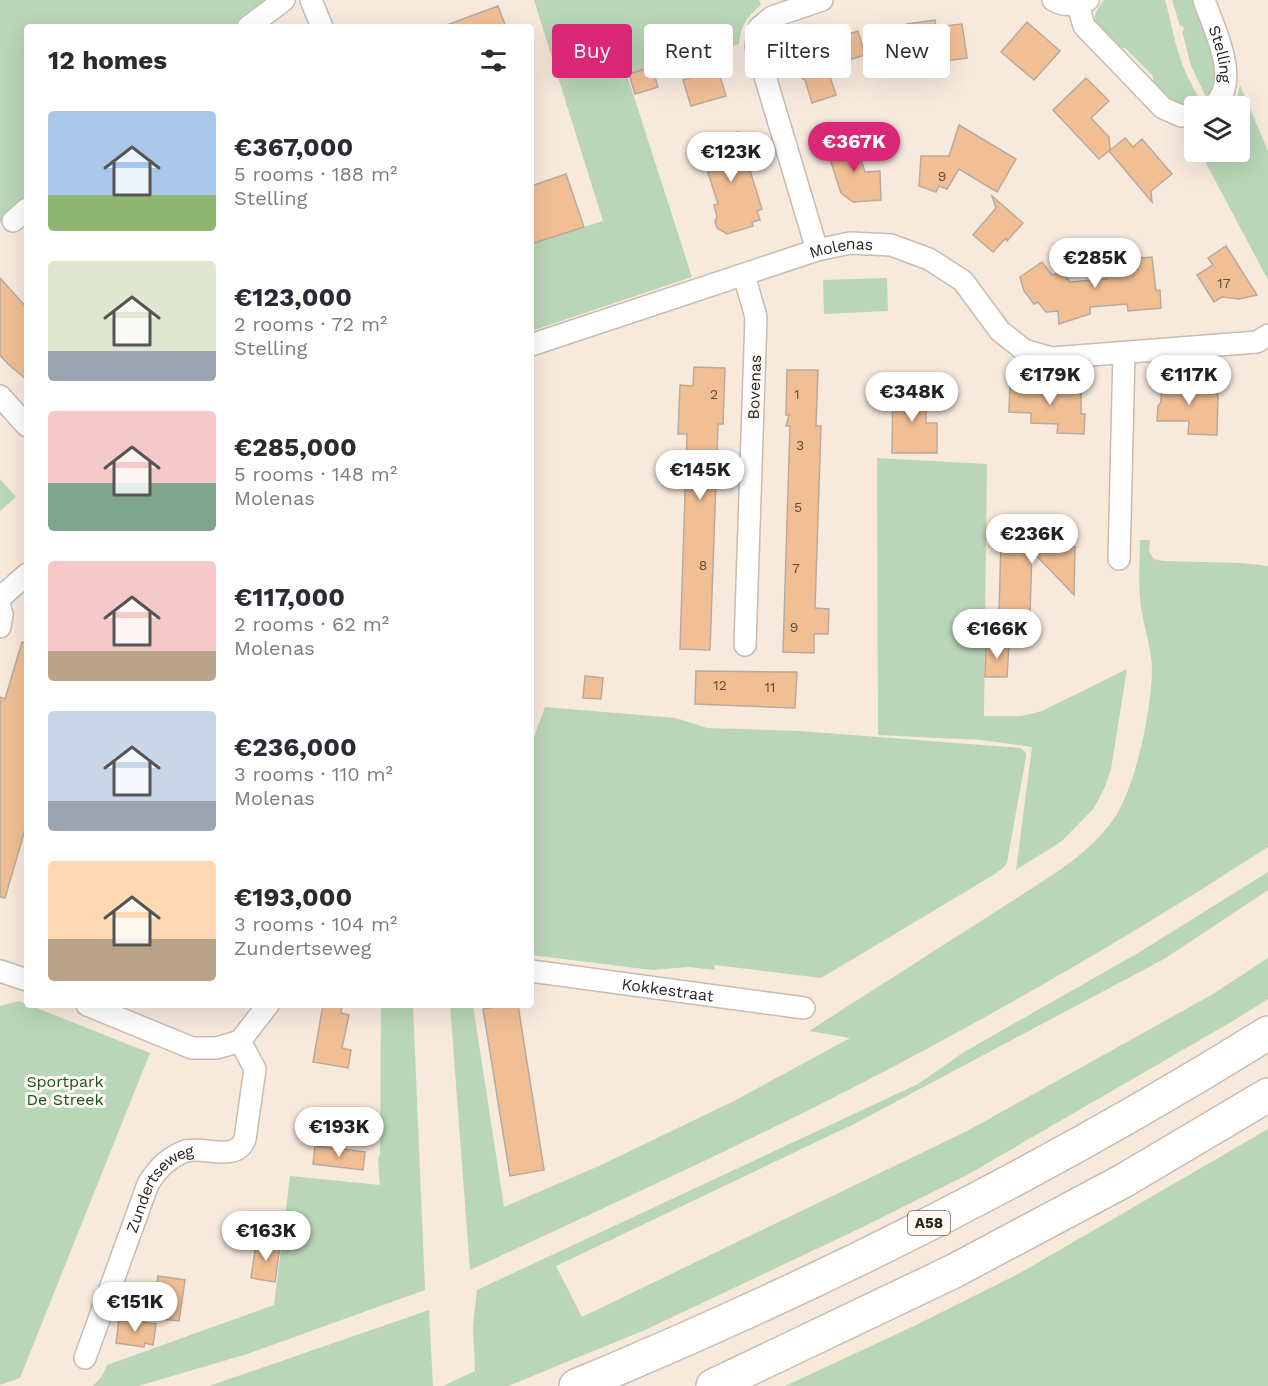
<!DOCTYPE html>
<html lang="en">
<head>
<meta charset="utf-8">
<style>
  :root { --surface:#fff; --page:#f7f7f7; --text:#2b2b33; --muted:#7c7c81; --accent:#db2777 }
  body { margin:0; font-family:"Work Sans",sans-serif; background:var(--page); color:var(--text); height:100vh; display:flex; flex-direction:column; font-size:22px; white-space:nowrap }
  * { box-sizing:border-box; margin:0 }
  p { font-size:20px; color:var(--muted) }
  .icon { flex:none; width:33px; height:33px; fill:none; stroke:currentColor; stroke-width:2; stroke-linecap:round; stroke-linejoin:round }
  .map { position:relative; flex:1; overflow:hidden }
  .panel { position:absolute; left:24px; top:24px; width:510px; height:984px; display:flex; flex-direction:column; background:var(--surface); border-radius:6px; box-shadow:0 6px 24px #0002 }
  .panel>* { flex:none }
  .top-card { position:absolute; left:552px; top:24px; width:570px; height:54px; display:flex; gap:12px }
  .tools { position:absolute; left:1184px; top:96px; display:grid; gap:12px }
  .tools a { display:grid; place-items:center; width:66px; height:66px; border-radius:6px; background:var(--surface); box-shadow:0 6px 24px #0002; font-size:30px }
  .price { position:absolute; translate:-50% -51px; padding:0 14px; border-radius:21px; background:#fff; color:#222; font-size:20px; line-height:39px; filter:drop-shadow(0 2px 3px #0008) }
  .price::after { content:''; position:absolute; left:50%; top:36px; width:18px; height:14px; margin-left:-9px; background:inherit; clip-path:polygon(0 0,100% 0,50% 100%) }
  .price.current { background:var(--accent); color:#fff }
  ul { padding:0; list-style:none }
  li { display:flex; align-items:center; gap:18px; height:150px; padding:0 24px }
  li span { display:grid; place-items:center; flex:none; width:168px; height:120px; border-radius:6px; color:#555 }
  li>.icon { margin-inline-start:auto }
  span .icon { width:72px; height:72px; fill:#fffc; stroke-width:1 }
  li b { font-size:26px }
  h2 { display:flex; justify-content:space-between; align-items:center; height:72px; padding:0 24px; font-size:26px }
  .tag { padding:0 21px; border-radius:6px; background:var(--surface); box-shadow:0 6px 24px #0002; font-size:21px; line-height:54px }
  .tag.current { background:var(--accent); color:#fff }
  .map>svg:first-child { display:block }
  .green { fill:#bad6b8 }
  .building { fill:#f2bf95; stroke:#b8aa9f; stroke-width:1.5 }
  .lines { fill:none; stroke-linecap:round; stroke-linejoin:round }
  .street-casing { stroke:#c9bbaf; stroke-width:24 }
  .highway-casing { stroke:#c9bbaf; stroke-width:36 }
  .street { stroke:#fff; stroke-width:21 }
  .highway { stroke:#fff; stroke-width:33 }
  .labels { text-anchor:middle; stroke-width:6; stroke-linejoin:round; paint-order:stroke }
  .number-label { font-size:14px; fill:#5d4c3e }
  .shield { fill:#fef8f3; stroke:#6a6560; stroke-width:1.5 }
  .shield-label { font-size:15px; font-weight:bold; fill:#2b2621 }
  .street-label { font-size:16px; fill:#2b2621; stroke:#fef8f3 }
  .park-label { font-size:16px; fill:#1a5619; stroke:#fef8f3 }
</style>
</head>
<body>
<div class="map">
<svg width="1268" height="1386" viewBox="0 0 1268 1386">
  <rect width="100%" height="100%" fill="#f8e9dd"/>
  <path class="green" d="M 0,0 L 272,0 L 236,27 L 27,27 L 27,200 L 0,223 Z
    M 534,0 L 759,0 L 761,5 C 746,17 741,26 739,44 L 628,78 L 692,277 L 531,331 L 531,243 L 603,221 Z
    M 1104,0 L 1165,0 C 1171,19 1173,38 1180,57 C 1185,74 1194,89 1203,105 L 1180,109 L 1153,90 L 1153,76 L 1125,48 L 1112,48 C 1097,30 1086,22 1104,0 Z
    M 1172,0 L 1196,0 L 1221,77 L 1208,101 L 1191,66 L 1182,31 L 1184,30 L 1183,26 L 1180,26 Z
    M 1240,85 L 1268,151 L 1268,280 L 1200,152 L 1239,152 L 1239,106 L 1235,106 Z
    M 887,278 L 888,311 L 824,314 L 823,280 Z
    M 877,458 L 987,464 L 984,716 L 1021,716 L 1042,711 L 1127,669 L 1111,769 L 1104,789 L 1094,808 L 1062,841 L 1016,870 L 1032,747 L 981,740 L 878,735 Z
    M 0,479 L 16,497 L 0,511 Z
    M 1140,540 L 1150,540 L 1149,552 L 1154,559 L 1163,561 L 1242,563 L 1268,566 L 1268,847 C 1120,943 965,1032 807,1111 C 696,1166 583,1218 470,1270 L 450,1005 L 473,1005 L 504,1207 L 601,1165 L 734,1101 L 850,1038 L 809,1031 L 1048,878 C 1072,862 1096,844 1113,820 C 1136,787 1151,712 1152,671 C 1152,646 1142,624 1140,599 C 1138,580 1140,559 1140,540 Z
    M 545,707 L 676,718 L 707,728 L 800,731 L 1021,748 L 1026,753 L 1026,757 L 1007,862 L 1004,867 L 995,874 L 821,978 L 715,965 L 714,970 L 688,967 L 652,970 L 531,955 L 531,745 Z
    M 1268,872 L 1268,890 L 1164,959 L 854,1124 L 556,1266 L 582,1317 L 969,1130 L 1213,994 L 1268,958 L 1268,999 L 1238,1018 L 967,1175 L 865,1226 L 645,1330 L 508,1386 L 443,1386 L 475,1371 L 473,1325 L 477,1290 L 918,1084 L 964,1052 L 1138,953 Z
    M 19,1001 L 150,1053 L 20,1378 L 0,1385 L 0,1006 Z
    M 381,1005 L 413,1005 L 425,1290 L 244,1355 L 138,1386 L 93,1386 L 102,1376 L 107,1365 L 274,1305 L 290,1176 L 380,1185 L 378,1160 L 380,1154 Z
    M 1268,1129 L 1268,1386 L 785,1386 L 914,1326 L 1020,1273 Z
    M 429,1310 L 433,1386 L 209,1386 Z"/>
  <path class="building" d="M 498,6 L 506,27 L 448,27 L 447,25 Z
    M 935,20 L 936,27 L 962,24 L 967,58 L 913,65 L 907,24 Z
    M 1027,22 L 1060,51 L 1034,80 L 1001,52 Z
    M 858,31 L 865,55 L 827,67 L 836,95 L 812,103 L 805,80 L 800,77 L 802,72 L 797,56 L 808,56 L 803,49 Z
    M 652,67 L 658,87 L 635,94 L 629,74 Z
    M 718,70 L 726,96 L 691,106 L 683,80 Z
    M 1086,78 L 1109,101 L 1091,118 L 1109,137 L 1110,150 L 1099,159 L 1053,110 Z
    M 959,125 L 1016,159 L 997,192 L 959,169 L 947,189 L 939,186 L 936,192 L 919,186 L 921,156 L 949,156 Z
    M 738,132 L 762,209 L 757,211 L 760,220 L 752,222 L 753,226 L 727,234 L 717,228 L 715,221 L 717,217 L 714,205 L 718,204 L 698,141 L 715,136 L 716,139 Z
    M 854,138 L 865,172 L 880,171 L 881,200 L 853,202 L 841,193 L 826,147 Z
    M 1125,138 L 1133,147 L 1142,139 L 1172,174 L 1151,191 L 1152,202 L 1109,151 Z
    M 566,174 L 584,227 L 531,244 L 531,186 Z
    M 992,196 L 1023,223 L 1007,241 L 1006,238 L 993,252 L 973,235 L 996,208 Z
    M 1226,246 L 1257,295 L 1239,299 L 1222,297 L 1214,302 L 1197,275 L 1213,265 L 1208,258 Z
    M 1152,257 L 1156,291 L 1160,290 L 1161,308 L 1128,311 L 1127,304 L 1090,307 L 1090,314 L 1059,324 L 1058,311 L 1046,312 L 1038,302 L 1034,304 L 1024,291 L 1020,277 L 1042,262 L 1052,275 L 1063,273 L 1070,282 L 1106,279 L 1105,261 Z
    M 0,278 L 27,308 L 27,380 L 8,364 L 0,355 Z
    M 694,367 L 725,368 L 723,424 L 718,424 L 710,650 L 680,649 L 687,434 L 678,434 L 680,385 L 693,386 Z
    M 787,370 L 818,370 L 816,426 L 821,426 L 815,608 L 829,609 L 828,634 L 814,634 L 814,653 L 783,652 L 790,426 L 786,426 L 789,415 L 786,415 Z
    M 1182,374 L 1190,383 L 1205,384 L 1204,393 L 1218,393 L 1217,435 L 1188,434 L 1189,421 L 1157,421 L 1158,406 L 1161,402 L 1162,378 L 1178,378 Z
    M 1010,384 L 1081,386 L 1081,414 L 1085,414 L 1084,434 L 1057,433 L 1058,424 L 1031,423 L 1031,413 L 1009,412 Z
    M 893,389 L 926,389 L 926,423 L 937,423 L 937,453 L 892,453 Z
    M 1004,529 L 1068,531 L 1068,533 L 1072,533 L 1072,547 L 1075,547 L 1074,595 L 1032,551 L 1030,614 L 999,613 L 1001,541 L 1003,541 Z
    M 22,642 L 27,643 L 27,823 L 5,898 L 0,897 L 0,697 L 5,699 Z
    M 986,643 L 1009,644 L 1007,677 L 985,677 Z
    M 696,671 L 797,672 L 795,708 L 695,704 Z
    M 585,676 L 603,678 L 601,699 L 583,698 Z
    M 323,1005 L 342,1005 L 341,1013 L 349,1015 L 342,1048 L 351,1050 L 348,1068 L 313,1062 Z
    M 507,1005 L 518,1005 L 544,1170 L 510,1176 L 483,1009 Z
    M 315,1146 L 365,1152 L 363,1170 L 313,1164 Z
    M 256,1243 L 280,1246 L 275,1282 L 251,1278 Z
    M 158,1276 L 185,1280 L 179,1321 L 152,1318 Z
    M 119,1319 L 156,1324 L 153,1345 L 145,1343 L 144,1347 L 116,1343 Z"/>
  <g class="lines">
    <g class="street-casing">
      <g id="street">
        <path d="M 311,0 L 322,27"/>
        <path d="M 1053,0 C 1065,7 1076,6 1088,0"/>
        <path id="s1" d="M 1204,0 C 1214,29 1242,82 1213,106"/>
        <path d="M 1078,5 L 1084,26 L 1163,108 L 1181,116 L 1194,115"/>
        <path d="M 248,27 L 284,0"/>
        <path d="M 13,221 L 27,209"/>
        <path d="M 817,250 L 756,46 L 759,28 L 772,17 L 822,0"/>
        <path d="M 744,275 L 756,317 L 745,645"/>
        <path id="s2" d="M 531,345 L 817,250 L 850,243 L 891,245 L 929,259 L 963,281 L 1000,331 L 1024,350 L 1052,358 L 1257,342 L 1268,335"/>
        <path d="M 0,396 L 27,426"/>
        <path d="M 1119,559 L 1124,354"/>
        <path d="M 0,598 L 27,574"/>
        <path d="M 0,607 L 2,614 L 0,627"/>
        <path d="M 0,971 L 27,980"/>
        <path id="s3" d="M 531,971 L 804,1008"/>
        <path d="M 87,1005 L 192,1048 L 217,1048 L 240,1041"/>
        <path id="s4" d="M 85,1358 L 148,1184 C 157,1169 168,1157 186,1151 C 205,1146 236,1163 245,1139 L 255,1069 L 240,1041 L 268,1005"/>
      </g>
    </g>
    <g class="highway-casing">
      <path id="highway" d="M 576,1386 C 815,1287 1048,1170 1268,1033
        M 713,1386 L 954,1271 L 1123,1181 L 1268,1095"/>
    </g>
    <use href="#street" class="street"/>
    <use href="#highway" class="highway"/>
  </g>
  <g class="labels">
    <g class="number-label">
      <text x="942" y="181">9</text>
      <text x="1224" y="288">17</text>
      <text x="714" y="399">2</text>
      <text x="797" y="399">1</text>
      <text x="800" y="450">3</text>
      <text x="798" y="512">5</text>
      <text x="703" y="570">8</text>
      <text x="796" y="573">7</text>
      <text x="794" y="632">9</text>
      <text x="720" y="690">12</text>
      <text x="770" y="692">11</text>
    </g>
    <rect class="shield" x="908" y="1211" width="42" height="24" rx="4.5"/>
    <g class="shield-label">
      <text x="929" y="1228">A58</text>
    </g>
    <g class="street-label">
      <text dy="6" stroke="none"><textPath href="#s1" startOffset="57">Stelling</textPath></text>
      <text dy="6" stroke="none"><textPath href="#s2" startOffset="326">Molenas</textPath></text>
      <text transform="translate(754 387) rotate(-88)" y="6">Bovenas</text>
      <text dy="6" stroke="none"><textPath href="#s3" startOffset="138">Kokkestraat</textPath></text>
      <text dy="6" stroke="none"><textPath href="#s4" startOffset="189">Zundertseweg</textPath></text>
    </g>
    <g class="park-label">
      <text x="65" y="1087">Sportpark<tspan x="65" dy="18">De Streek</tspan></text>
    </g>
  </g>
</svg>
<div class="tools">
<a><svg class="icon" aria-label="layers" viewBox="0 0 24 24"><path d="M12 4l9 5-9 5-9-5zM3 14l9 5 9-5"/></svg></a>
</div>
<b class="price current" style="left:854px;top:173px">€367K</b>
<b class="price" style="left:731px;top:183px">€123K</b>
<b class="price" style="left:1095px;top:289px">€285K</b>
<b class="price" style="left:1050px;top:406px">€179K</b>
<b class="price" style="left:1189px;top:406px">€117K</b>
<b class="price" style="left:912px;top:423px">€348K</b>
<b class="price" style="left:700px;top:501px">€145K</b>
<b class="price" style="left:1032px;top:565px">€236K</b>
<b class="price" style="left:997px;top:660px">€166K</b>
<b class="price" style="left:339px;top:1158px">€193K</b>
<b class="price" style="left:266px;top:1262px">€163K</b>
<b class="price" style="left:135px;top:1333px">€151K</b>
<div class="top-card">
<a class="tag current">Buy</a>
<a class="tag">Rent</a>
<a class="tag">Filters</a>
<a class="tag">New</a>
</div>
<section class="panel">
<h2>12 homes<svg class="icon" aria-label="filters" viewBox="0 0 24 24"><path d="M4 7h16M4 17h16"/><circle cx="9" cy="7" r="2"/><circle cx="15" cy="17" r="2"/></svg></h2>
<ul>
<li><span style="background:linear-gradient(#a9c7e8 70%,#8fb573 0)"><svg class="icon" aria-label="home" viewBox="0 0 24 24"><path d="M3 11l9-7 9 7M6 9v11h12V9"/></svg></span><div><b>€367,000</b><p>5 rooms · 188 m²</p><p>Stelling</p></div></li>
<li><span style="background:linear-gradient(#dfe7d0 75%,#9aa5b1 0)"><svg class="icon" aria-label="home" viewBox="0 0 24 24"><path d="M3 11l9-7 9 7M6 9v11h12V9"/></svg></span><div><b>€123,000</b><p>2 rooms · 72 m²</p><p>Stelling</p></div></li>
<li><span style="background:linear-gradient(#f6c9c9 60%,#7fa58c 0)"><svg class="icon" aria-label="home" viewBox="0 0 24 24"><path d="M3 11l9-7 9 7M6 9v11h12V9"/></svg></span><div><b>€285,000</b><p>5 rooms · 148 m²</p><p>Molenas</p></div></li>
<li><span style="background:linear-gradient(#f6c9c9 75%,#b9a48a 0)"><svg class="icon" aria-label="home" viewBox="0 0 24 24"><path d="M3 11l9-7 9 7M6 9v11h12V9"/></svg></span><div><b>€117,000</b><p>2 rooms · 62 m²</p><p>Molenas</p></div></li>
<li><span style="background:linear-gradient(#c9d6e8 75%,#9aa5b1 0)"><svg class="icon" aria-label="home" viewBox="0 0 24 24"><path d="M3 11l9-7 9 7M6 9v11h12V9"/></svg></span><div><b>€236,000</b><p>3 rooms · 110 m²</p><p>Molenas</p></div></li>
<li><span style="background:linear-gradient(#ffd9b3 65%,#b9a48a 0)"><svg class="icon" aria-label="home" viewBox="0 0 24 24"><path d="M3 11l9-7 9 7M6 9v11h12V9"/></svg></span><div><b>€193,000</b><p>3 rooms · 104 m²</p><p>Zundertseweg</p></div></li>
</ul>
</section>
</div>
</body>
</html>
